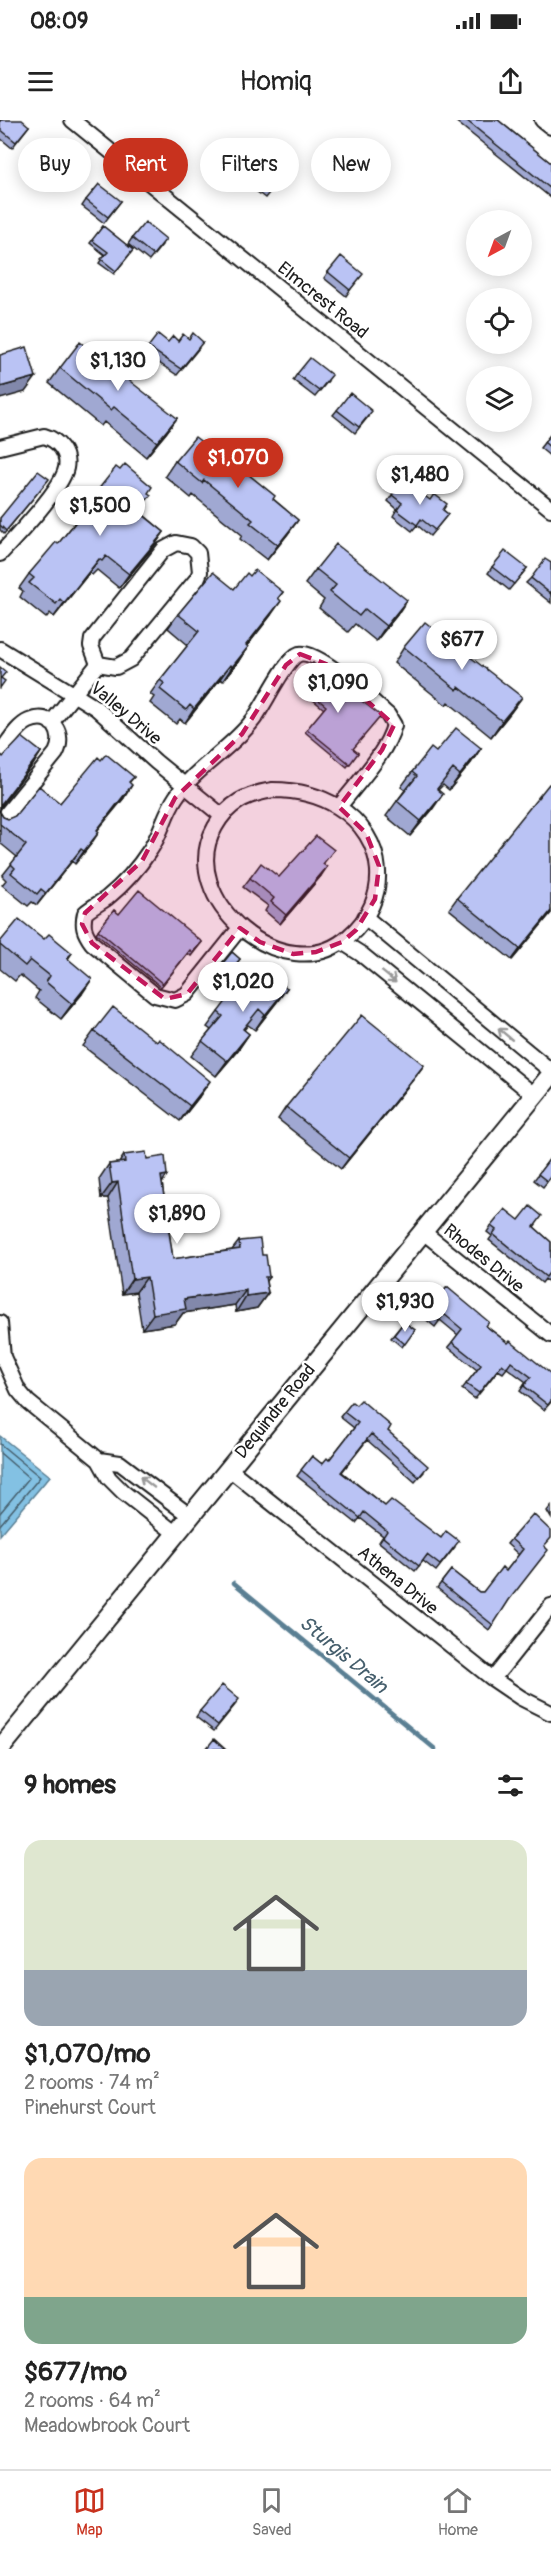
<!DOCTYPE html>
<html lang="en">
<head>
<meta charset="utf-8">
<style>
  :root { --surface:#fff; --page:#f6f6f6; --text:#222; --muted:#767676; --line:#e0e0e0; --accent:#c8321e }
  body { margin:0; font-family:Pangolin,sans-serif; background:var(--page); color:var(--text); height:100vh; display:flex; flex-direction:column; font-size:22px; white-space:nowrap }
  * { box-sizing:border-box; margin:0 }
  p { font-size:20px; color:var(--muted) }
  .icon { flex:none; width:33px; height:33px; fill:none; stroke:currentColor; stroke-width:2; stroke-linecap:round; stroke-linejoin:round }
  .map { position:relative; height:1629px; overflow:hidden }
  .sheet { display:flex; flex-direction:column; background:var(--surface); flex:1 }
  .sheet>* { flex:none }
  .top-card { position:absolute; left:18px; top:18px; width:516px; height:54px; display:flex; gap:12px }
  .needle { width:39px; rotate:221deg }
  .fabs { position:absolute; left:466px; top:90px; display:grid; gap:12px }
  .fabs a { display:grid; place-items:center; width:66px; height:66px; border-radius:50%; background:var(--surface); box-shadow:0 3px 15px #0003; font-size:30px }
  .price { position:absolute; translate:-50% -51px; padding:0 14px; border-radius:21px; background:#fff; color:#222; font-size:20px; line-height:39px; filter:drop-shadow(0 2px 3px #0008) }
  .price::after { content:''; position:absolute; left:50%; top:36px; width:18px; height:14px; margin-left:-9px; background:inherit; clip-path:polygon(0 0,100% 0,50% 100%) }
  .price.current { background:var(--accent); color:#fff }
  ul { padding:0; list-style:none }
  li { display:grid; align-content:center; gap:12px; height:318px; padding:0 24px }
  li span { display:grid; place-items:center; height:186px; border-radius:18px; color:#555 }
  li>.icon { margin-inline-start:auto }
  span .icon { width:108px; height:108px; fill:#fffc; stroke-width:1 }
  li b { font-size:26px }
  h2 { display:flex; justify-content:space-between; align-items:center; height:72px; padding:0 24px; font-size:26px }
  .chip { padding:0 21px; border-radius:27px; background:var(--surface); box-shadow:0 3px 15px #0003; font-size:21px; line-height:54px }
  .chip.current { background:var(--accent); color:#fff }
  .status { display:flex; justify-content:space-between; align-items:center; height:42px; padding:0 30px; background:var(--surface); direction:ltr }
  .status svg { height:16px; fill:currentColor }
  header { display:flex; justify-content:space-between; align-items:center; height:78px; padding:0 24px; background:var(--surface); font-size:27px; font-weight:600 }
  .dock { display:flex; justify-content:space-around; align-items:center; height:84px; border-top:2px solid var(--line); background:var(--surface); font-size:16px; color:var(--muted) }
  .dock a { display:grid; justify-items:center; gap:3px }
  .dock .current { color:var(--accent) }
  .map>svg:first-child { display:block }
  .water { fill:#83c1e3; stroke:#5a7f93; stroke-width:1.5 }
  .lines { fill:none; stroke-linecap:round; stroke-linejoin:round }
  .shore { stroke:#455e6c; stroke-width:1.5 }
  .stream { stroke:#5a7f93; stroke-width:4.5 }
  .minor-casing { stroke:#1c1c1c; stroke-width:18 }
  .secondary-casing { stroke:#1c1c1c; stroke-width:22 }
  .minor { stroke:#fff; stroke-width:14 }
  .secondary { stroke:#fff; stroke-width:18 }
  .wall { fill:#a0a8d2; stroke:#1c1c1c; stroke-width:1.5 }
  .shaded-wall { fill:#8288ab; stroke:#1c1c1c; stroke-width:1.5 }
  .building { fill:#bac3f4; stroke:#1c1c1c; stroke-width:1.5 }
  .oneway { stroke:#999 }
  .marked { fill:#c2185b; fill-opacity:0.2; stroke:#c2185b; stroke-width:4.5; stroke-dasharray:12 8; stroke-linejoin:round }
  .labels { text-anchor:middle; stroke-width:5; stroke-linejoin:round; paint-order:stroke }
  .street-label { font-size:18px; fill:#1c1c1c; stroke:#fff }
  .water-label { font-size:20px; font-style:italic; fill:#455e6c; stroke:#fff }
</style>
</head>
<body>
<div class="status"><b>08:09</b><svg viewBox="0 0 49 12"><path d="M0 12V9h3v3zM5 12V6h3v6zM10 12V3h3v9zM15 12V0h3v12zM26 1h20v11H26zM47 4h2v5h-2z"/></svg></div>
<header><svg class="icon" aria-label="menu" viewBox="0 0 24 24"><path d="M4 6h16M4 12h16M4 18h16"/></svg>Homiq<svg class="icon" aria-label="share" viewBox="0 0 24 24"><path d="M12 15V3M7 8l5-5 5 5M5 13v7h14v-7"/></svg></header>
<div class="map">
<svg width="551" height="1629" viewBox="0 0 551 1629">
  <rect width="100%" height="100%" fill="#fff"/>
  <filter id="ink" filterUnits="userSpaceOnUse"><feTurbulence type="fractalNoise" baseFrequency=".0167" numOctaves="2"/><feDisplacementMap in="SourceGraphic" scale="12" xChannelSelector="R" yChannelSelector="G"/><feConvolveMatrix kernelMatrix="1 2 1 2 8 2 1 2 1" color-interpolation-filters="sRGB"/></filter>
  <g filter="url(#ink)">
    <path class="water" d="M 0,1316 L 50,1356 L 0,1415 Z"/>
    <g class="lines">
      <path class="shore" d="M 0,1324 L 40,1357 L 0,1405
        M 0,1333 L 29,1358 L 0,1393"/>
      <path class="stream" d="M 234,1463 L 435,1629"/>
      <g class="minor-casing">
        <path id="minor" d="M 72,0 L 551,389
          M 542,0 L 551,7
          M 0,327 L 44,316 C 58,320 69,333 66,348 C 62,369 16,417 0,434
          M 176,423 L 191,426 L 198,433 L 200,452 L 197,459 L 131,539 L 116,547 L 98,544 L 91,526 L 92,519 L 163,430 Z
          M 0,529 L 96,588 L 156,642 L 221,695
          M 51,603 L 98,544
          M 0,633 C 8,623 17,606 29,601 C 52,591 66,614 56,633 L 0,702
          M 273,670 C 296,670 319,675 338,687 C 387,717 392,780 348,817 C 285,872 174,778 215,707 C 228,683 247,674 273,670 Z
          M 365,797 L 551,951
          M 240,808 L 187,874 L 175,880 L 155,875 L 92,823 C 84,812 82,806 85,793 C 92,787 100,783 107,778 C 123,765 139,747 150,730 C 161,714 165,693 176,677 C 196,647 231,629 253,600 C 264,586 286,538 299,534 C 318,529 373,582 388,595 L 394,605 C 387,633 357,663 339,687
          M 342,822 L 361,834 L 534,975
          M 422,1111 L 551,1215
          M 0,1203 L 3,1237 L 18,1270 L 28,1282 L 99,1340 L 109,1358 L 123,1372 L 175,1413
          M 99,1340 L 120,1343 L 190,1396
          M 228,1348 L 493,1559 L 521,1578 L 551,1593
          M 493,1559 L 551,1486"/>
      </g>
      <g class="secondary-casing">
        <path id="secondary" d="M 0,1629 L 551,955"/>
      </g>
      <use href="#minor" class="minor"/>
      <use href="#secondary" class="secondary"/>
    </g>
    <path class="wall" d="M 0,0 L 29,6 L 12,28 L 0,18 Z
      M 454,0 L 498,0 L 551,43 L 551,78 Z
      M 248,55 L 278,62 L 265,78 L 243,61 Z
      M 86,80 L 121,81 L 104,103 L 82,86 Z
      M 103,106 L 133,130 L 114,154 L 99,143 L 105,135 L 90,123 Z
      M 132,118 L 162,125 L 149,141 L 128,124 Z
      M 328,152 L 358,159 L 346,176 L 324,158 Z
      M 189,219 L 199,228 L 177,255 L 144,233 L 148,227 Z
      M 60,248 L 177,298 L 166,313 L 146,337 L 104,302 L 101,306 L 49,263 Z
      M 297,254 L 328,261 L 315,277 L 293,260 Z
      M 337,290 L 368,297 L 355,313 L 333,295 Z
      M 551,314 L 551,337 L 540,328 Z
      M 175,341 L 273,379 L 298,400 L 287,415 L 267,440 L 240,419 L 242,415 L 193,375 L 191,378 L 165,356 Z
      M 49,359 L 4,414 L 0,410 L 0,398 Z
      M 148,373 L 139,391 L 164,412 L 154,426 L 119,468 L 97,450 L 92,455 L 89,453 L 54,497 L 50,493 L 46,498 L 20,477 L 23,471 L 19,468 L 29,454 L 58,424 L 81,395 L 80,394 L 90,380 Z
      M 392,375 L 443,390 L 448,394 L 430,416 L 417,405 L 412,411 L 393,396 L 397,389 L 388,381 Z
      M 551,443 L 551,483 L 526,463 L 531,458 Z
      M 492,447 L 527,448 L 509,470 L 488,453 Z
      M 316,449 L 397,495 L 376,521 L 355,504 L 348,512 L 319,488 L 324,480 L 305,464 Z
      M 250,456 L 283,472 L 278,479 L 271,495 L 247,526 L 238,542 L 223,561 L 220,559 L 185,603 L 180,599 L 176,604 L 150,583 L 154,577 L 150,574 L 160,560 L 188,525 L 168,508 L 178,494 L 234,469 Z
      M 404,527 L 522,577 L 511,592 L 491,617 L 448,582 L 446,585 L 394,543 Z
      M 313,543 L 353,629 L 358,633 L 347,647 L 305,612 L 324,589 L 295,565 Z
      M 481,628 L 471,643 L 449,670 L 443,665 L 438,670 L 432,690 L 410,716 L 386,696 L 405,670 L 401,667 L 412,652 L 436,632 Z
      M 41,632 L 1,686 L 0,692 L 3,697 L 8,699 L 60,683 L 101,640 L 134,657 L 129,663 L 124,678 L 97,710 L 91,724 L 75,744 L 72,741 L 37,785 L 32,782 L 28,786 L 2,765 L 6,760 L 2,756 L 17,737 L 0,723 L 0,634 L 3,637 Z
      M 324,744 L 321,756 L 280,804 L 265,791 L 268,786 L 243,767 L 250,758 L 279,757 Z
      M 457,778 L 551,793 L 512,840 L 449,789 Z
      M 114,790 L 119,794 L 202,822 L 191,836 L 188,833 L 161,867 L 96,813 Z
      M 44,819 L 72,833 L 68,839 L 82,874 L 61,899 L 35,878 L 39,871 L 20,855 L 15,861 L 0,849 L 0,822 Z
      M 232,832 L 240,839 L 220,864 L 212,857 Z
      M 287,868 L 276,883 L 255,910 L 248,905 L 244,910 L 249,914 L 238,930 L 216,956 L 191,936 L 211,910 L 207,907 L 218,892 L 241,873 Z
      M 94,911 L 199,977 L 180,1001 L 83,926 Z
      M 416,956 L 341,1049 L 278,999 L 286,987 Z
      M 124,1035 L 147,1039 L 167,1055 L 162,1063 L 173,1139 L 232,1130 L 239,1121 L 262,1135 L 269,1157 L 266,1161 L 268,1173 L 257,1188 L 236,1192 L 235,1185 L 183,1193 L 175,1204 L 142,1209 L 136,1172 L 122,1174 L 108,1078 L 101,1078 L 99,1059 L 109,1044 L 119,1043 Z
      M 551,1037 L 551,1057 L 543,1067 L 534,1060 Z
      M 519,1100 L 534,1107 L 551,1122 L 551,1164 L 545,1159 L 542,1163 L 489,1120 L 492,1116 L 487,1112 L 491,1106 Z
      M 447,1167 L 486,1206 L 508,1223 L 551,1282 L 544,1290 L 520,1271 L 526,1262 L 507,1248 L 503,1253 L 498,1250 L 475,1279 L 462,1269 L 477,1250 L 448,1227 L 458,1215 L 440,1200 L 435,1207 L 423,1197 Z
      M 404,1202 L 415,1210 L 402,1227 L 391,1218 Z
      M 344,1292 L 388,1311 L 424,1352 L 415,1362 L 367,1320 L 342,1352 L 385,1386 L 441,1418 L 455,1427 L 436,1451 L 423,1441 L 415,1451 L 379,1422 L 383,1416 L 360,1398 L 356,1403 L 297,1356 L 312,1336 L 322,1344 L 329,1340 L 354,1308 L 340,1297 Z
      M 551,1386 L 551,1398 L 547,1391 Z
      M 511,1419 L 544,1426 L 489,1510 L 437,1468 L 451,1450 L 479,1472 L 483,1472 L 506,1451 L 519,1435 L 507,1424 Z
      M 235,1585 L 214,1611 L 196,1597 L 200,1591 Z"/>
    <path class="shaded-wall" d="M 36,257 L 25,272 L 0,279 L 0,267 Z
      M 177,298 L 166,313 L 146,337 L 157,322 Z
      M 298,400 L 287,415 L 267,440 L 278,425 Z
      M 164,412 L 154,426 L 119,468 L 129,454 Z
      M 99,439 L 89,453 L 54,497 L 64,483 Z
      M 407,480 L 397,495 L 376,521 L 386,506 Z
      M 281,481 L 271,495 L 236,540 L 246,525 Z
      M 248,527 L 238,542 L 223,561 L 232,547 Z
      M 230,545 L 220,559 L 185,603 L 194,589 Z
      M 522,577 L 511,592 L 491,617 L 502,601 Z
      M 481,628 L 471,643 L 449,670 L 460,655 Z
      M 41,632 L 33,645 L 0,687 L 0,686 Z
      M 132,665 L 124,678 L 88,722 L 97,710 Z
      M 443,674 L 432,690 L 410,716 L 421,701 Z
      M 99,712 L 91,724 L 75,744 L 84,731 Z
      M 81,729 L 72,741 L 37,785 L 46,773 Z
      M 327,747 L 321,756 L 280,804 L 286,795 Z
      M 551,791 L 551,793 L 512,840 L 520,829 Z
      M 92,859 L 82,874 L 61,899 L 72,884 Z
      M 287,868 L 276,883 L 255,910 L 265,895 Z
      M 249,914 L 238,930 L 216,956 L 227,941 Z
      M 424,945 L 416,956 L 341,1049 L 349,1038 Z
      M 210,961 L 199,977 L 180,1001 L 190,986 Z
      M 167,1055 L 157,1071 L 161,1056 Z
      M 118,1062 L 108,1078 L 101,1078 L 112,1063 Z
      M 147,1157 L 136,1172 L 122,1174 L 132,1159 Z
      M 246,1170 L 235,1185 L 183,1193 L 175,1204 L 142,1209 L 153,1194 L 184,1179 Z
      M 268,1173 L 257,1188 L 236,1192 L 246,1176 Z"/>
    <path class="building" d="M 0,0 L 22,0 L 29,6 L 16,22 L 0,9 Z
      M 466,0 L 498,0 L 551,43 L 551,69 Z
      M 260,39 L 282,56 L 269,72 L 248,55 Z
      M 99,64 L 121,81 L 108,97 L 86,80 Z
      M 145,102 L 166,119 L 153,135 L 132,118 Z
      M 103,106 L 133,130 L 116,151 L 101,139 L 108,132 L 92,120 Z
      M 341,136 L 363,154 L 350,170 L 328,152 Z
      M 193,213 L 203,222 L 181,249 L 148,227 L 158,214 L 168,222 L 173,216 L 178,221 L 183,214 L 189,219 Z
      M 80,222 L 177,298 L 157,322 L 114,287 L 111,290 L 60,248 Z
      M 27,227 L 36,257 L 0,267 L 0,235 Z
      M 310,238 L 332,255 L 319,271 L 297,254 Z
      M 350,273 L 372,291 L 359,307 L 337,290 Z
      M 551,314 L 551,328 L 544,322 Z
      M 195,317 L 219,335 L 221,332 L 275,376 L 273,379 L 298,400 L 278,425 L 250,403 L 253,400 L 204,360 L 202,363 L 175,341 Z
      M 125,344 L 152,367 L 148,373 L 151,375 L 138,391 L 164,412 L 129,454 L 106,436 L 102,441 L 99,439 L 64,483 L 60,479 L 56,484 L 29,463 L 34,458 L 29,454 L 56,422 L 58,424 L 92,382 L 90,380 L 116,347 L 120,350 Z
      M 38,351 L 49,359 L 6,411 L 0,405 L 0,398 Z
      M 404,360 L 430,380 L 434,374 L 447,384 L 443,390 L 448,394 L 435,410 L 421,399 L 417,405 L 397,390 L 402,383 L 392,375 Z
      M 336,424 L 407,480 L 386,506 L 365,489 L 359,496 L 330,472 L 336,465 L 316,449 Z
      M 505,431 L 527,448 L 514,464 L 492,447 Z
      M 545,439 L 551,443 L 551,474 L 531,458 Z
      M 255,450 L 283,472 L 278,478 L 281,481 L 246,525 L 248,527 L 232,547 L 230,545 L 194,589 L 190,585 L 186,590 L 160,569 L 164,563 L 160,560 L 199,511 L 178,494 L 213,452 L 234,469 L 247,453 L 250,456 Z
      M 425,502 L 522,577 L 502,601 L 459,567 L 457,570 L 404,527 Z
      M 313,543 L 381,596 L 353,629 L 358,633 L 350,644 L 307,609 L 326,586 L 297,562 Z
      M 0,547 L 6,552 L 1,558 L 5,561 L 0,568 Z
      M 456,608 L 481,628 L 460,655 L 453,649 L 437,669 L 443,674 L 421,701 L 397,681 L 417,656 L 412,652 L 431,628 L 436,632 Z
      M 22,617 L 41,632 L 1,684 L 0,692 L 3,697 L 8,699 L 15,696 L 39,666 L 60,683 L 98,637 L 101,640 L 106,634 L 134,657 L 129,662 L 132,665 L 97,710 L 99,712 L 84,731 L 81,729 L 46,773 L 41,769 L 37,774 L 11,753 L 15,748 L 11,744 L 26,725 L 0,704 L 0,634 L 3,637 Z
      M 549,664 L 551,665 L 551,791 L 520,829 L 457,778 Z
      M 316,716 L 334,730 L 323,744 L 327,747 L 286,795 L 271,782 L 274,778 L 250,758 L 261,743 L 279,757 Z
      M 139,770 L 202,822 L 193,832 L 190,830 L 163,864 L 98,810 L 114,790 L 119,794 Z
      M 19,799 L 44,819 L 49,814 L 72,833 L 67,838 L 92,859 L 72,884 L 46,862 L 50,856 L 30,840 L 25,846 L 0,825 L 0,822 Z
      M 232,832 L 240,839 L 222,861 L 214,854 Z
      M 262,847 L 287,868 L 265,895 L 259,889 L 243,909 L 249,914 L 227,941 L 202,921 L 223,896 L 218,892 L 236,868 L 241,873 Z
      M 113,887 L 157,922 L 159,919 L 210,961 L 190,986 L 94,911 Z
      M 362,895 L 424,945 L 349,1038 L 286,987 Z
      M 146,1032 L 147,1039 L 165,1036 L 167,1055 L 161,1056 L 173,1139 L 240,1129 L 239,1121 L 260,1119 L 262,1135 L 266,1135 L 269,1157 L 265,1157 L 268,1173 L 246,1176 L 246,1170 L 184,1179 L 186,1189 L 153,1194 L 147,1157 L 132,1159 L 118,1062 L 112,1063 L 109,1044 L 125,1042 L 124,1035 Z
      M 551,1037 L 551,1056 L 547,1061 L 538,1054 Z
      M 530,1086 L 542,1096 L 534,1107 L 551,1122 L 551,1155 L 549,1153 L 546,1157 L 493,1114 L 496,1110 L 491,1106 L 505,1089 L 519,1100 Z
      M 447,1167 L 489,1202 L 486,1206 L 508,1223 L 510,1221 L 551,1254 L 551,1281 L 548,1285 L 524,1266 L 531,1257 L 511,1242 L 507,1248 L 502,1244 L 479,1273 L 466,1264 L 481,1245 L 452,1222 L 462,1209 L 444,1194 L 439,1201 L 427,1192 Z
      M 404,1202 L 415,1210 L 405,1224 L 394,1215 Z
      M 361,1280 L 391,1306 L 388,1311 L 428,1346 L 419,1357 L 371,1314 L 341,1352 L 385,1386 L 391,1380 L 441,1418 L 446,1411 L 459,1421 L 440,1445 L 427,1435 L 419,1446 L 383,1417 L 387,1411 L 364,1392 L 360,1398 L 301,1350 L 312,1336 L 322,1344 L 327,1338 L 329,1340 L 358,1303 L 344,1292 L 352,1282 L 356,1285 Z
      M 533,1394 L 551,1411 L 551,1418 L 544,1426 L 548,1430 L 509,1480 L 493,1505 L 441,1463 L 451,1450 L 479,1472 L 483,1472 L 502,1447 L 506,1451 L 523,1429 L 511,1419 Z
      M 222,1565 L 239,1579 L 218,1605 L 200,1591 Z
      M 214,1619 L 225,1629 L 206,1629 Z"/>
    <defs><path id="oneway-shaft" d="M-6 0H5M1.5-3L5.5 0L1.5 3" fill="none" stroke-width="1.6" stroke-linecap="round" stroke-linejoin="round" transform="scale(1.5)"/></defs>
    <g class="oneway">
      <use href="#oneway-shaft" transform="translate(389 857) rotate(39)"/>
      <use href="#oneway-shaft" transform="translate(505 914) rotate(-140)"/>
      <use href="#oneway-shaft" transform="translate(147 1362) rotate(-142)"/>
    </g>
  </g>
  <path class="marked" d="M 300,534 L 326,544 L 394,605 L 382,630 L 339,687 L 366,713 L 379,746 L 375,779 L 356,810 L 342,822 L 316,832 L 293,834 L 260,822 L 240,808 L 187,874 L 165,879 L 92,823 L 82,804 L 85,793 L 142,741 L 175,678 L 242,614 L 286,545 Z"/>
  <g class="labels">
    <g class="street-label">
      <text transform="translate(323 180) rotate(39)" y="6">Elmcrest Road</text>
      <text transform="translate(126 593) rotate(40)" y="6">Valley Drive</text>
      <text transform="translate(484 1138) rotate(39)" y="6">Rhodes Drive</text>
      <text transform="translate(275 1291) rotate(-51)" y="6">Dequindre Road</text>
      <text transform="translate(398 1460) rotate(39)" y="6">Athena Drive</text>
    </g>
    <g class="water-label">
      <text transform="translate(344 1534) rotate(40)" y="7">Sturgis Drain</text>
    </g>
  </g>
</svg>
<div class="fabs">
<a><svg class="needle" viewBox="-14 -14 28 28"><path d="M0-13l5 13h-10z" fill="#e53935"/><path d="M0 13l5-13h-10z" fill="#767676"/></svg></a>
<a><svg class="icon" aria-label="locate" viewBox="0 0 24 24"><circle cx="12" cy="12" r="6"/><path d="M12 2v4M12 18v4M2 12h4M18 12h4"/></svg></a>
<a><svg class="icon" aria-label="layers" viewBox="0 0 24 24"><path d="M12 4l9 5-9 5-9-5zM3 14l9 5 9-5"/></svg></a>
</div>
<b class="price" style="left:118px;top:272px">$1,130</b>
<b class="price current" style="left:238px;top:369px">$1,070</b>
<b class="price" style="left:420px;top:386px">$1,480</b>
<b class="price" style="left:100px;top:417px">$1,500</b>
<b class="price" style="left:462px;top:551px">$677</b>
<b class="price" style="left:338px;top:594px">$1,090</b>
<b class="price" style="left:243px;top:893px">$1,020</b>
<b class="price" style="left:177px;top:1125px">$1,890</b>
<b class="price" style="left:405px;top:1213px">$1,930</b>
<div class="top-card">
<a class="chip">Buy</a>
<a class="chip current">Rent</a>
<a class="chip">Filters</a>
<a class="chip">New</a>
</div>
</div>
<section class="sheet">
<h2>9 homes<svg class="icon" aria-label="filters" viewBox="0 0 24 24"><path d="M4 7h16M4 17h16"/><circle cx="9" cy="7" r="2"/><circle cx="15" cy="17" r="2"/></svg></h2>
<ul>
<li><span style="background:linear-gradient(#dfe7d0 70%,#9aa5b1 0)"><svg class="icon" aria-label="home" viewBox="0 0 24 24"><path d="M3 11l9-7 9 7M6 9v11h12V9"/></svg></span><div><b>$1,070/mo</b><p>2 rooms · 74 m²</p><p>Pinehurst Court</p></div></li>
<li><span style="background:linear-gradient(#ffd9b3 75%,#7fa58c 0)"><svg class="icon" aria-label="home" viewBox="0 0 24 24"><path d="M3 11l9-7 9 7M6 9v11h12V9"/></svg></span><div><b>$677/mo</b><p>2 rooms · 64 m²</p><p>Meadowbrook Court</p></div></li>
</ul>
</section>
<nav class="dock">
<a class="current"><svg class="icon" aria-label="map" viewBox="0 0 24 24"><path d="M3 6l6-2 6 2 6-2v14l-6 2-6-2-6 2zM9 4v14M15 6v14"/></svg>Map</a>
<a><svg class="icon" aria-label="saved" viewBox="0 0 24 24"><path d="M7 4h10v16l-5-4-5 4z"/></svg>Saved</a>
<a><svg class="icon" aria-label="home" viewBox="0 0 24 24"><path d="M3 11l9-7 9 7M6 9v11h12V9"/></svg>Home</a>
</nav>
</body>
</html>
